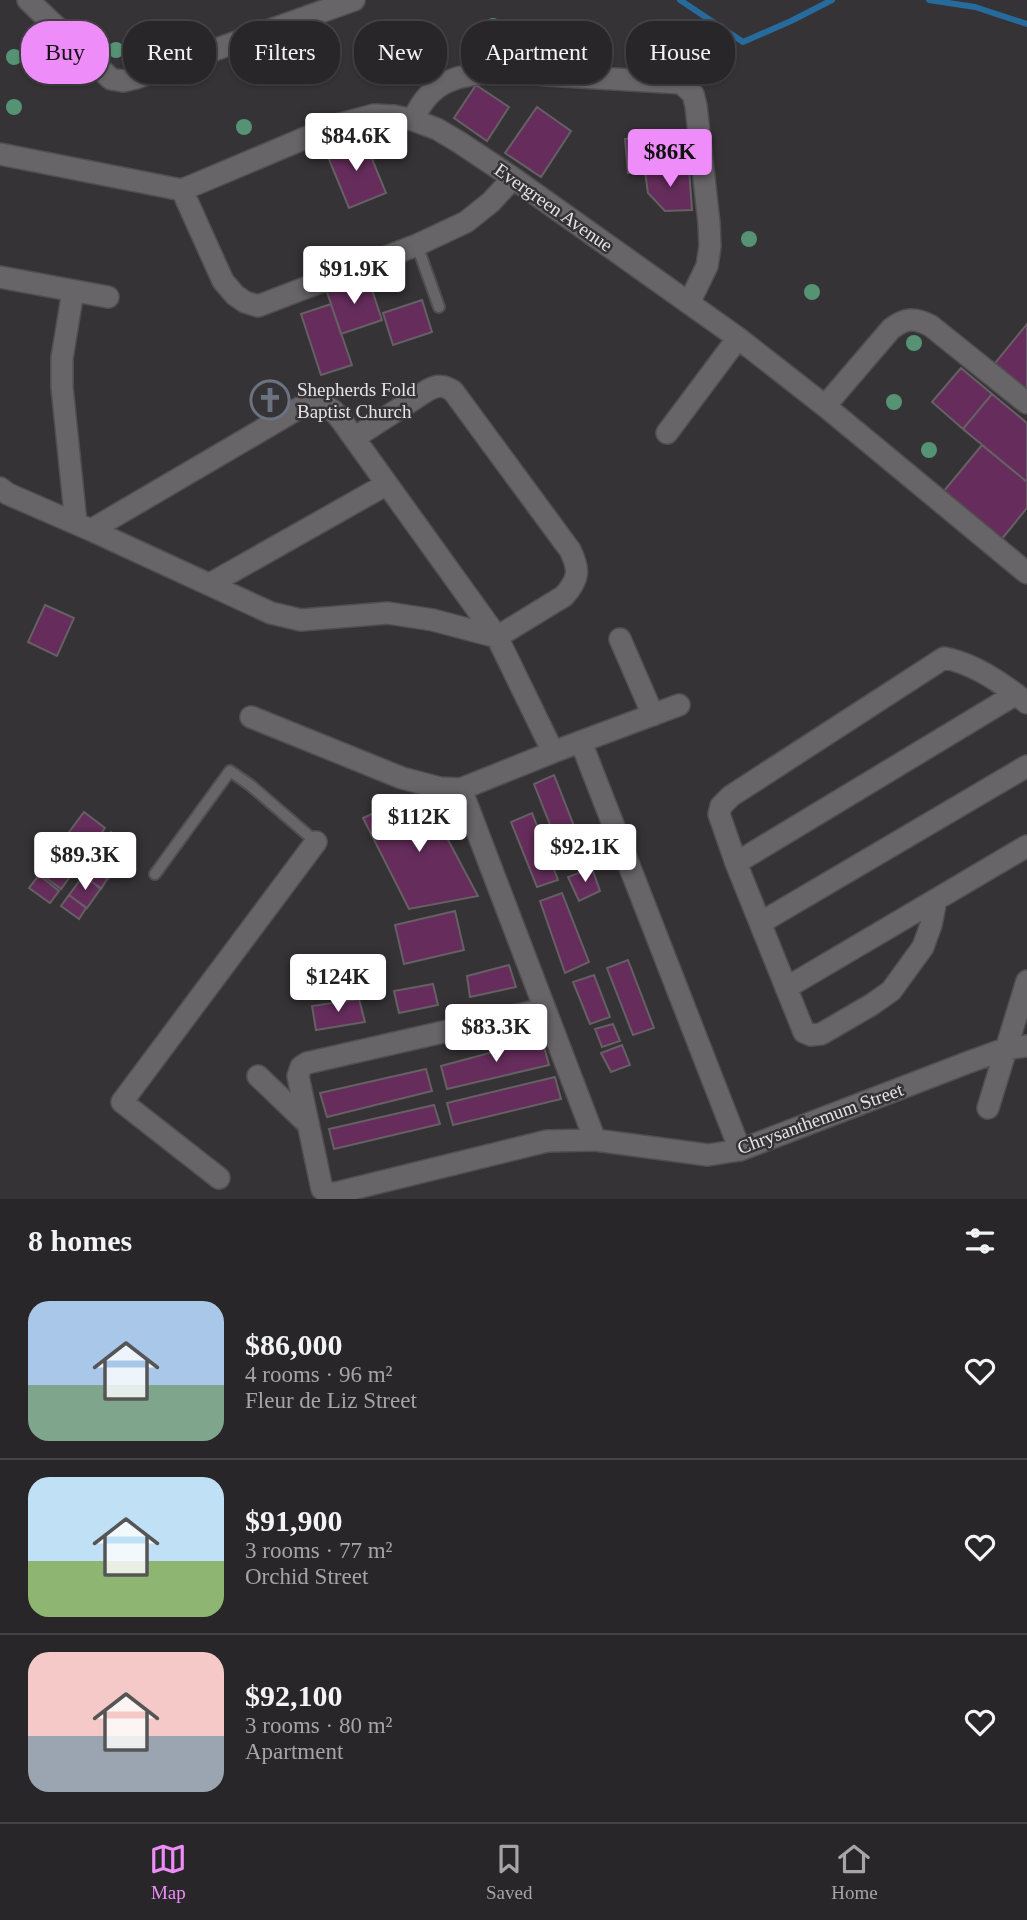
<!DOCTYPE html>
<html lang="en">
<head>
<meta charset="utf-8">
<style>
  :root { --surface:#282628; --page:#343234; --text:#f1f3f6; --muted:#a5a5a8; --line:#444345; --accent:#ee8cf9 }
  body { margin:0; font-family:Georgia,serif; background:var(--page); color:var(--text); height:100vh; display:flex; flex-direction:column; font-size:26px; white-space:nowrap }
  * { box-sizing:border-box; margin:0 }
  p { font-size:23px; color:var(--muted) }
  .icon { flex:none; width:38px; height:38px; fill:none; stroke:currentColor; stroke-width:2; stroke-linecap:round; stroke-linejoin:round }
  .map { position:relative; height:1199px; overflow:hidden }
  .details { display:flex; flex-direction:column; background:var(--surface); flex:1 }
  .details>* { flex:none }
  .banner { position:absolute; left:21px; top:21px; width:985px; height:63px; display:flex; gap:14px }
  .price { position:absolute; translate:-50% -60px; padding:0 16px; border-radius:7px; background:#fff; color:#222; font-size:23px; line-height:46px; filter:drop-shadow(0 2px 4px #0008) }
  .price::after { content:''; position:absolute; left:50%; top:42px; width:21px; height:16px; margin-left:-10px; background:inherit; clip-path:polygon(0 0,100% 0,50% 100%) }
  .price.current { background:var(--accent); color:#111 }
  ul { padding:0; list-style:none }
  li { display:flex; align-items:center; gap:21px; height:175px; padding:0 28px }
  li+li { border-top:2px solid var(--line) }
  li span { display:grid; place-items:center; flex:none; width:196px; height:140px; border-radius:21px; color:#555 }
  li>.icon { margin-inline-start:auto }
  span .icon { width:84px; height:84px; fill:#fffc; stroke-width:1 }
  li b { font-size:30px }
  h2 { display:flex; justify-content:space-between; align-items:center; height:84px; padding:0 28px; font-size:30px }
  .tag { padding:0 24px; border-radius:28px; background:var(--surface); box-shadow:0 2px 5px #0004,0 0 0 2px var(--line); font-size:24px; line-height:63px }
  .tag.current { background:var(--accent); color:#111 }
  .tab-bar { display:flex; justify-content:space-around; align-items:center; height:98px; border-top:2px solid var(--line); background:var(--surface); font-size:19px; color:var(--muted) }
  .tab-bar a { display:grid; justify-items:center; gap:4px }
  .tab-bar .current { color:var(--accent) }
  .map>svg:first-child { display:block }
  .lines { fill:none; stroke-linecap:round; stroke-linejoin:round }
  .stream { stroke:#276a9c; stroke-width:6 }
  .building { fill:#662d5c; stroke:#646063; stroke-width:2 }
  .service-casing { stroke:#514e51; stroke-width:14 }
  .minor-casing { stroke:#514e51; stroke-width:24 }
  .service { stroke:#686568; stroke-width:10 }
  .minor { stroke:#686568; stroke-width:21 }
  .tree { fill:#559374 }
  .labels { text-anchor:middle; stroke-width:5; stroke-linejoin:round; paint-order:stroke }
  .street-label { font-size:19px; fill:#e4e3e5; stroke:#353335 }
  .poi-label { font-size:19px; fill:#e4e3e5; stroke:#353335; text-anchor:start }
</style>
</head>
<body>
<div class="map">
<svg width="1027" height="1199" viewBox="0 0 1027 1199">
  <rect width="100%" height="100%" fill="#353335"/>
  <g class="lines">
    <path class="stream" d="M 680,0 L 743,42 L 791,21 L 832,0
      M 929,0 L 975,7 L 1027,24"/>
  </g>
  <path class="building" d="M 476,85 L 509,107 L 487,141 L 454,118 Z
    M 537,107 L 571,131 L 541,177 L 505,153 Z
    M 686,135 L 689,169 L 628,173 L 625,139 Z
    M 363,137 L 386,193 L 349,208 L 326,152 Z
    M 689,169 L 692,210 L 665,211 L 648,193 L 645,172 Z
    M 368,278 L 382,320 L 341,334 L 327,292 Z
    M 422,300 L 432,332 L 393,345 L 383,313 Z
    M 331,304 L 352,365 L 321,375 L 301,314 Z
    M 1027,324 L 1027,390 L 995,363 Z
    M 961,368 L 992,394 L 963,429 L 932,402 Z
    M 992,394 L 1027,423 L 1027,482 L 963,429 Z
    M 982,445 L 1027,482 L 1027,508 L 1001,540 L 943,492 Z
    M 45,605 L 74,618 L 57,656 L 28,642 Z
    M 554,775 L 585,854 L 565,863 L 534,784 Z
    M 422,791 L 478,896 L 409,909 L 363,818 Z
    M 84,812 L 105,828 L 83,859 L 61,843 Z
    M 532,813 L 558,880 L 537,887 L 511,822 Z
    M 111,832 L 131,847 L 108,879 L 88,864 Z
    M 61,844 L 82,860 L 61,889 L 40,873 Z
    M 87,865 L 107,879 L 101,889 L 81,873 Z
    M 592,868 L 600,891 L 579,901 L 568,877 Z
    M 39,875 L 59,891 L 50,903 L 29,888 Z
    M 83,876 L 101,888 L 87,908 L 69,895 Z
    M 562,893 L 589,962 L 565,973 L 540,901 Z
    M 69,895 L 86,908 L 79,919 L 61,906 Z
    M 455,911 L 464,950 L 404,964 L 395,925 Z
    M 628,960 L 654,1028 L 633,1035 L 607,968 Z
    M 509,965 L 516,987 L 470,997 L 467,976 Z
    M 594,975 L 610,1017 L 590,1024 L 573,982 Z
    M 433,984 L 438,1005 L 399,1013 L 394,991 Z
    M 359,999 L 365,1022 L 316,1030 L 312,1006 Z
    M 613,1024 L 620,1041 L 602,1047 L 595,1029 Z
    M 542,1039 L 549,1065 L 447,1089 L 441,1066 Z
    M 622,1045 L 630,1065 L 611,1072 L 601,1053 Z
    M 426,1069 L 432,1091 L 327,1117 L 320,1093 Z
    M 555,1077 L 561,1099 L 453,1125 L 447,1103 Z
    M 434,1105 L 440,1124 L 334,1149 L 329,1129 Z"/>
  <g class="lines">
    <g class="service-casing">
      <path id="service" d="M 417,245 L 439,307
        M 155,874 L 230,771 L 250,785 L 316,842"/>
    </g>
    <g class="minor-casing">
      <path id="minor" d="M 28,0 L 111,79 L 123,81 L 136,78 L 354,0
        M 413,120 C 420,104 432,88 449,81 C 484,67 526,74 562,76 C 602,78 642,81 681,83 L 693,94 L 696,106 L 709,223 L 710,246 L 707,266 L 689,303
        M 0,154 L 182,190 L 336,125 L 374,115 L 394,116 L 413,120 L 437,129 L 459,142 L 513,178 L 738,338 L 825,406 L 1027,573
        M 182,190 L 223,281 L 235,295 L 245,302 L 258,306 L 417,245 L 466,222 L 491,202 L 513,178
        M 0,277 L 108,297
        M 73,291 L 62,358 L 62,387 L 76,523
        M 825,406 L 891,329 C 905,318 915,317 931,326 L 1027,403
        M 667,433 L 738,338
        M 0,488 L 8,494 L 91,530 L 271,613 L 301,620 L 388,613 L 433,620 L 497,637 L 564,596 C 579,579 580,570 570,550 L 453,391 C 444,385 438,385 428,390 L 354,438
        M 91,530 L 301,407 C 330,395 339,418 354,438 L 497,637 L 553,752
        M 210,584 L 387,484
        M 620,639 L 653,715
        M 251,717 L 402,778 L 440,788 L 461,789 L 553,752 L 679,705
        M 581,742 L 740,1150
        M 461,789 L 595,1140
        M 736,863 L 1016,694
        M 936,900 L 931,925 L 923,947 L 891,991 L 871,1005 L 821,1034 L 811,1035 L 804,1032 L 736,863 L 719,814 L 721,806 L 731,796 L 944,658 C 973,663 1005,685 1027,703
        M 760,923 L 1027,766
        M 786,988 L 1027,846
        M 544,1009 L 307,1063 L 301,1067 L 298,1076 L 322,1189 L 328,1193 L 336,1193 L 547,1141 L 595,1140 L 708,1155 L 740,1150 L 969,1062 L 1005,1049 L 1027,1046
        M 258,1076 L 308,1124
        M 988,1108 L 1027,981
        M 219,1178 L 122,1102 L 316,842"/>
    </g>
    <use href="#service" class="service"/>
    <use href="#minor" class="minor"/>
  </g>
  <g class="tree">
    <circle cx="493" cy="26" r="8"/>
    <circle cx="116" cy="50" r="8"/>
    <circle cx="14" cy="57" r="8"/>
    <circle cx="14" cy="107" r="8"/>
    <circle cx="244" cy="127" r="8"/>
    <circle cx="749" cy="239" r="8"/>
    <circle cx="812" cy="292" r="8"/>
    <circle cx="914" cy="343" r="8"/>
    <circle cx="894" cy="402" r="8"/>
    <circle cx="929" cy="450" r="8"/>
  </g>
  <defs>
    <g id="church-ring" transform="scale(2.0125)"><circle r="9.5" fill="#353335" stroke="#6b7280" stroke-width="1.5"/><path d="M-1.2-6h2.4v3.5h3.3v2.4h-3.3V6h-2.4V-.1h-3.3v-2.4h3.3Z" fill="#6b7280"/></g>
  </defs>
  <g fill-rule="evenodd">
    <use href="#church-ring" x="270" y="400"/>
  </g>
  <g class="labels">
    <g class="street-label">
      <text transform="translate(554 207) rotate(35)" y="7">Evergreen Avenue</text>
      <text transform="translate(820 1118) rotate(-20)" y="7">Chrysanthemum Street</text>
    </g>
    <g class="poi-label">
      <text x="297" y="396">Shepherds Fold<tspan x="297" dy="22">Baptist Church</tspan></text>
    </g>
  </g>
</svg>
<b class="price" style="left:356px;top:173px">$84.6K</b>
<b class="price current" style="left:670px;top:189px">$86K</b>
<b class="price" style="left:354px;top:306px">$91.9K</b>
<b class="price" style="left:419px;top:854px">$112K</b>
<b class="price" style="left:585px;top:884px">$92.1K</b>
<b class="price" style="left:85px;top:892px">$89.3K</b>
<b class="price" style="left:338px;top:1014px">$124K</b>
<b class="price" style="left:496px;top:1064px">$83.3K</b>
<div class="banner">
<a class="tag current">Buy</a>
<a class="tag">Rent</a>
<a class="tag">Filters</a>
<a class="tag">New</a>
<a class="tag">Apartment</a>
<a class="tag">House</a>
</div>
</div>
<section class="details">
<h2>8 homes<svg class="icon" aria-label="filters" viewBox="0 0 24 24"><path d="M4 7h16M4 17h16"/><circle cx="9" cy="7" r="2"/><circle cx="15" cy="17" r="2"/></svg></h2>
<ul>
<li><span style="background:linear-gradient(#a9c7e8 60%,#7fa58c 0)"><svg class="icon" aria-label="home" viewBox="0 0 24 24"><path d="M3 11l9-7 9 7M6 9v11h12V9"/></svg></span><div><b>$86,000</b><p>4 rooms · 96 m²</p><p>Fleur de Liz Street</p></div><svg class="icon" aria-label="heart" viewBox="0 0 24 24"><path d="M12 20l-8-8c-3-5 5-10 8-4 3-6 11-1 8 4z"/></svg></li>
<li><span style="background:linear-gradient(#bfe0f5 60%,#8fb573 0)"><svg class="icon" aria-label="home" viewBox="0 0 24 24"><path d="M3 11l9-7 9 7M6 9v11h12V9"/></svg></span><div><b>$91,900</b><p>3 rooms · 77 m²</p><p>Orchid Street</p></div><svg class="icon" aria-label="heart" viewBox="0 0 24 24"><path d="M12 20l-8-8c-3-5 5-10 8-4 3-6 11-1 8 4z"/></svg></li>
<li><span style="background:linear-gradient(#f6c9c9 60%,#9aa5b1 0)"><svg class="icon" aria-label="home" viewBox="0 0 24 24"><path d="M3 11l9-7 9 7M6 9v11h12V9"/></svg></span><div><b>$92,100</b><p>3 rooms · 80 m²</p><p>Apartment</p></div><svg class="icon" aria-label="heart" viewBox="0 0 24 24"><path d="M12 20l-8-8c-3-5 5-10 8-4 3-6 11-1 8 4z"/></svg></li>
</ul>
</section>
<nav class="tab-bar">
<a class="current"><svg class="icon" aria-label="map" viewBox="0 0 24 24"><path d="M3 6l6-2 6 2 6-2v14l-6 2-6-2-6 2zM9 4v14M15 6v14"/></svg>Map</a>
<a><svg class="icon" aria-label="saved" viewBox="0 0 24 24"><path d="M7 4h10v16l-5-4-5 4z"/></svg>Saved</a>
<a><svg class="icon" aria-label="home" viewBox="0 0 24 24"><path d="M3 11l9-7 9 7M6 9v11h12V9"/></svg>Home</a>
</nav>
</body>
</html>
